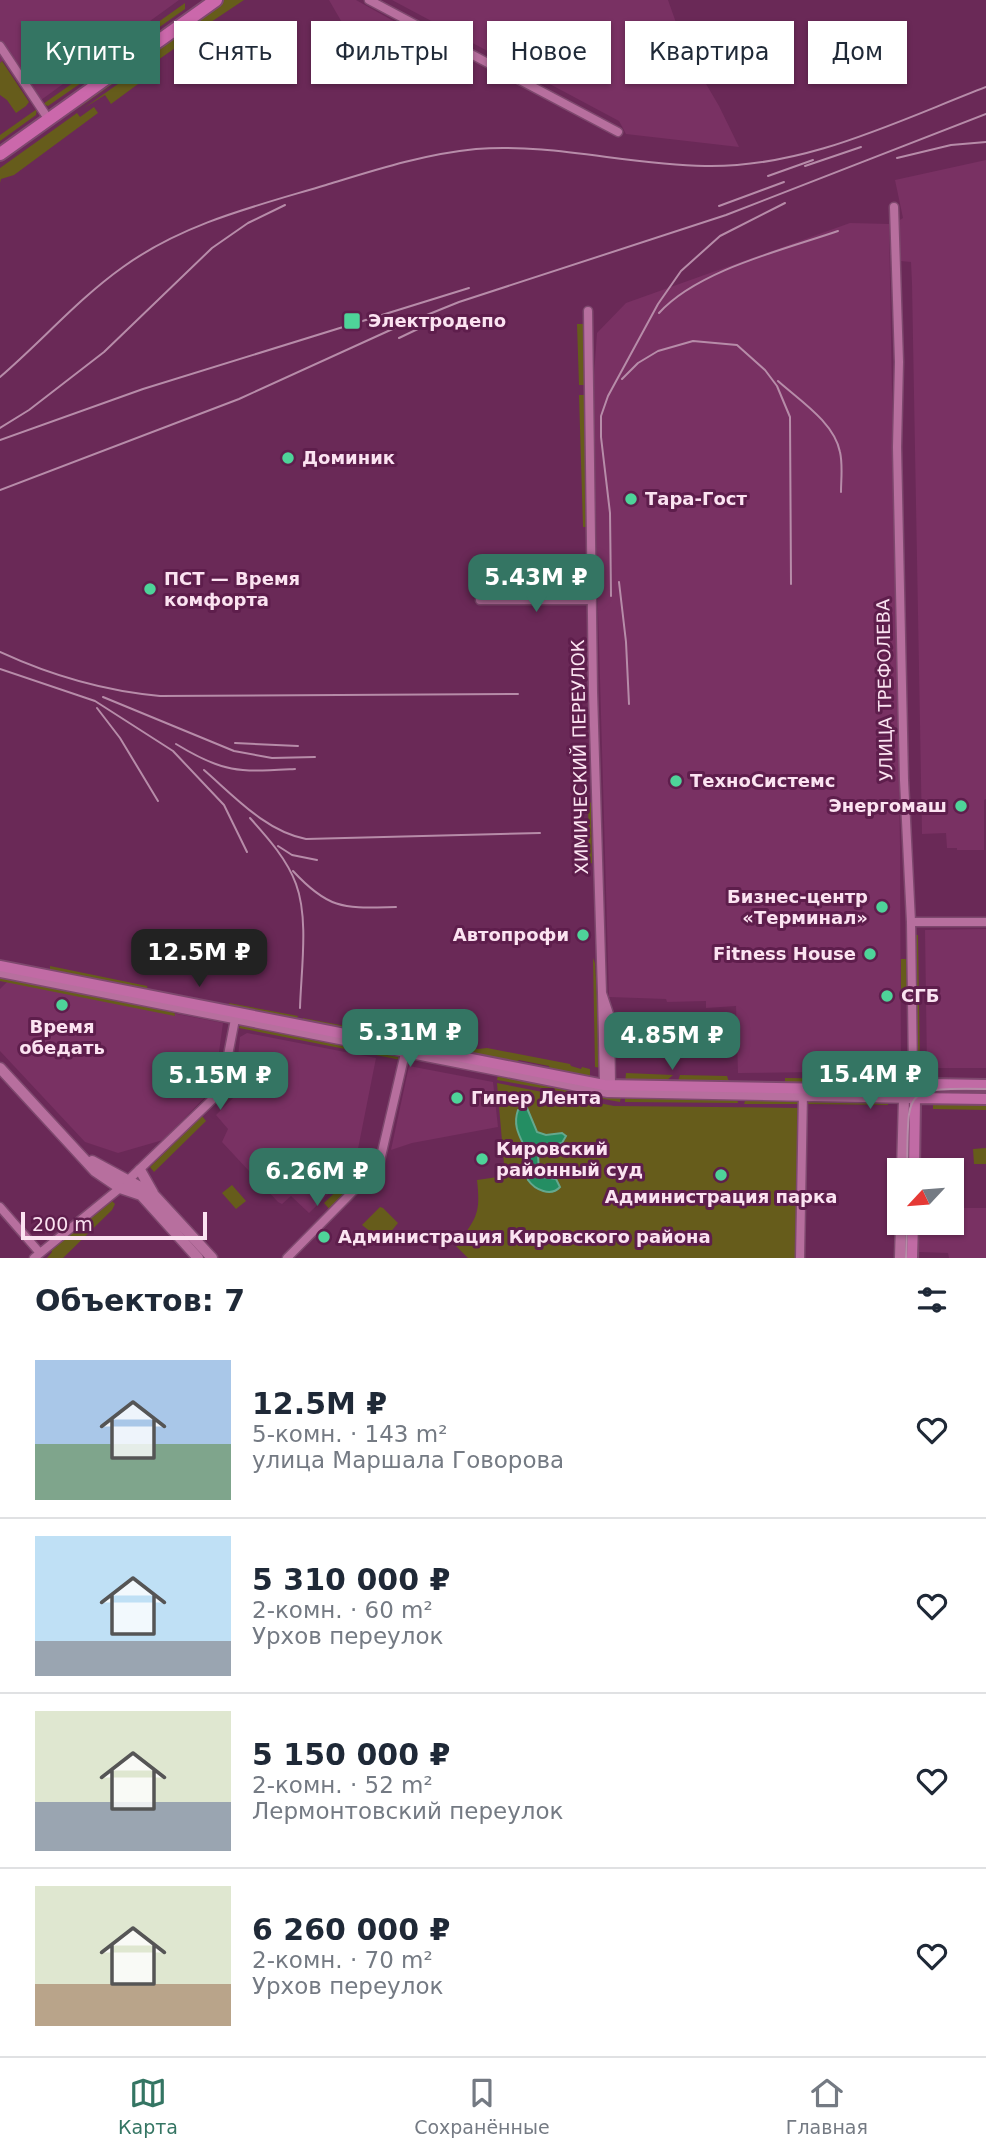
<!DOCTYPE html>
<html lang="ru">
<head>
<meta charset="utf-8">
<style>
  :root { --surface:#fff; --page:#f6f6f7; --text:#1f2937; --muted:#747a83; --line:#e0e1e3; --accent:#347563 }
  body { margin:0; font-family:"DejaVu Sans",sans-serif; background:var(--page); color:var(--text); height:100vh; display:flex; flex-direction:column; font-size:26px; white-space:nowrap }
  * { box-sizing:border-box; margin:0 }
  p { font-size:23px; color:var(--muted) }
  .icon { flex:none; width:38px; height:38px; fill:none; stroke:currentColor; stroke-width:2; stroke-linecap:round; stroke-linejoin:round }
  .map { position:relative; height:1258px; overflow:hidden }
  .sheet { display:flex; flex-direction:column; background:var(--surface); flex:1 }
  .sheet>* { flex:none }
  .hud { position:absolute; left:21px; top:21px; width:945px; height:63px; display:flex; gap:14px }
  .needle { width:46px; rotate:244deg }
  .tools { position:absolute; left:887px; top:1158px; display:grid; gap:14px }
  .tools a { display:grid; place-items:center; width:77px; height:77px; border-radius:0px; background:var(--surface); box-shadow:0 2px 5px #0004; font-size:35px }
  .scale { position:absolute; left:21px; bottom:18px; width:186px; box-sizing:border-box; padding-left:7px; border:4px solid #fbe3f1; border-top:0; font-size:19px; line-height:24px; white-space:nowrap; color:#fbe3f1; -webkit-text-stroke:5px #5e1e4c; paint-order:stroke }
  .price { position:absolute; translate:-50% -60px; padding:0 16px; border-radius:14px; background:var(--accent); color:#fff; font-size:23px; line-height:46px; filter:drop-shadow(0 2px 4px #0008) }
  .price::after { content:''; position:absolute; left:50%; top:42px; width:21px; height:16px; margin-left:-10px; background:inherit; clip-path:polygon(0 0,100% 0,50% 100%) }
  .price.active { background:#222; color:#fff }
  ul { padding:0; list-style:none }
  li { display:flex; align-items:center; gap:21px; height:175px; padding:0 35px }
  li+li { border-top:2px solid var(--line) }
  li span { display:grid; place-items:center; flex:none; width:196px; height:140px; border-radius:0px; color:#555 }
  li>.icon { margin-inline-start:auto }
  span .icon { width:84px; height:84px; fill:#fffc; stroke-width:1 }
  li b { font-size:30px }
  h2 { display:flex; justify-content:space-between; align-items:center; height:84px; padding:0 35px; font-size:30px }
  .pill { padding:0 24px; border-radius:0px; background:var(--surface); box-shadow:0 2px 5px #0004; font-size:24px; line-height:63px }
  .pill.active { background:var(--accent); color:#fff }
  .tab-bar { display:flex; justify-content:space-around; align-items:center; height:98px; border-top:2px solid var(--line); background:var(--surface); font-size:19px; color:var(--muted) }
  .tab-bar a { display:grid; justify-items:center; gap:4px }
  .tab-bar .active { color:var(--accent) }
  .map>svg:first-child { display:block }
  .built { fill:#793163 }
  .green { fill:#665c1b }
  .water { fill:#248e63; stroke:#64a88e; stroke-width:2 }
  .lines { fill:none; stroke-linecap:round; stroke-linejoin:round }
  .minor-casing { stroke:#7e486e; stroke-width:11 }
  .tertiary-casing { stroke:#7e486e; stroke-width:13 }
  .secondary-casing { stroke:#7e486e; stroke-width:14 }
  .primary-casing { stroke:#7e486e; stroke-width:16 }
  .minor { stroke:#b76f9e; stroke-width:8 }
  .tertiary { stroke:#b76f9e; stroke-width:10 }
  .secondary { stroke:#c16ba5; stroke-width:10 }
  .primary { stroke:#cb68ab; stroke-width:12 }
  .tram { stroke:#b78ca9; stroke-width:2 }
  .rail { stroke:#b78ca9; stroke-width:2 }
  .poi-dot { fill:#4ed399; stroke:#5e1e4c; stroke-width:2.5 }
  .labels { text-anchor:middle; stroke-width:6; stroke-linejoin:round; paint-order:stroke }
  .poi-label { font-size:18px; font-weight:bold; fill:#fbe3f1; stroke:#5e1e4c; text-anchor:start }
  .street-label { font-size:18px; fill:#fbe3f1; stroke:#5e1e4c }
</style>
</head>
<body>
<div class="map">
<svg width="986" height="1258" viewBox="0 0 986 1258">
  <rect width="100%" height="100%" fill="#6a2957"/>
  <path class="built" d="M 0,0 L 179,0 L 41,100 L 12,55 L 0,63 Z
    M 329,0 L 356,0 L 406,28 L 405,30 L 399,27 L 382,60 L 355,45 Z
    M 392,0 L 668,0 L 685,48 L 719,106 L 739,147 L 626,134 L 619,121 Z
    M 986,160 L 986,799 L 984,800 L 984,850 L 957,850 L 957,848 L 947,848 L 946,833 L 922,834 L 912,284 L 911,262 L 900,261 L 898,221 L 903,218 L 895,180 Z
    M 850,223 L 889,224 L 900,845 L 901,1071 L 738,1073 L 736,1006 L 706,1008 L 706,1001 L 667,1002 L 666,999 L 609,997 L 597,572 L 594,375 L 597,333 L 626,303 Z
    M 986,929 L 986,1068 L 927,1068 L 925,930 Z
    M 8,981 L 223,1023 L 214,1088 L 163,1140 L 118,1153 L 85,1142 L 0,1051 L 0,989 Z
    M 247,1033 L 376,1058 L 354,1169 L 309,1213 L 291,1196 L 282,1204 L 278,1202 L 222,1142 L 228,1129 L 216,1115 L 234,1097 L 240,1037 Z
    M 409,1066 L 493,1082 L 498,1127 L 412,1143 L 391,1150 Z
    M 952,1208 L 986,1208 L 986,1258 L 949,1258 L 948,1253 L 919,1252 L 920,1223 L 952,1223 Z"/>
  <path class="green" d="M 224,0 L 244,0 L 202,28 L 196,20 Z
    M 185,3 L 185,9 L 137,43 L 133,40 Z
    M 196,22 L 201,29 L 198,32 L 158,60 L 154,51 Z
    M 144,57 L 153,64 L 114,83 L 80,107 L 79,103 Z
    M 2,61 L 29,102 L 26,106 L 16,113 L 7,100 L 0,95 L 0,63 Z
    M 155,66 L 157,70 L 111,104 L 105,95 L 84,108 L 118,84 Z
    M 90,71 L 91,76 L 48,106 L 43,104 Z
    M 94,107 L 98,113 L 14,175 L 1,179 L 0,183 L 0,168 L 77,113 L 80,117 Z
    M 37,109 L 36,115 L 0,141 L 0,135 Z
    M 577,324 L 583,324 L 585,385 L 579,385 Z
    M 579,395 L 585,395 L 587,527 L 583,527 Z
    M 588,800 L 591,803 L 592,863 L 589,864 Z
    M 915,935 L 918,935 L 920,1070 L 917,1070 Z
    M 593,958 L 595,963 L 601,1068 L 595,1067 Z
    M 901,959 L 907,959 L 908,993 L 904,995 L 904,1002 L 901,1002 Z
    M 50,966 L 147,986 L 148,990 L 50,972 Z
    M 0,976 L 174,1010 L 175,1016 L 0,981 Z
    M 229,1003 L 298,1016 L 295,1021 L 230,1008 Z
    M 303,1018 L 351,1027 L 352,1024 L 369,1027 L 368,1033 L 303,1022 Z
    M 241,1024 L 397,1054 L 401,1060 L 239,1028 Z
    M 375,1029 L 421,1038 L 419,1045 L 374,1037 Z
    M 424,1039 L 478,1049 L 487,1048 L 570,1064 L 571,1066 L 581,1069 L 582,1067 L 590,1069 L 590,1078 L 550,1071 L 549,1066 L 519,1060 L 514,1064 L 423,1046 Z
    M 231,1067 L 237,1067 L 232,1095 L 220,1107 L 216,1103 L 226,1092 Z
    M 626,1073 L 673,1075 L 665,1082 L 625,1083 Z
    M 498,1075 L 621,1097 L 620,1102 L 497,1080 Z
    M 680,1075 L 727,1076 L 729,1082 L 680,1083 L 678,1081 Z
    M 785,1078 L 854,1079 L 857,1084 L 785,1083 Z
    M 497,1083 L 614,1106 L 799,1108 L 796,1258 L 468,1258 L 456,1246 C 476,1218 481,1215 477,1180 L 505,1176 Z
    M 625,1097 L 737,1098 L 738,1103 L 625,1102 Z
    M 746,1098 L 799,1099 L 800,1104 L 744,1104 Z
    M 888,1100 L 888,1105 L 807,1104 L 807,1101 Z
    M 933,1103 L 986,1104 L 986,1110 L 933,1109 Z
    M 202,1116 L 206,1121 L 154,1172 L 150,1167 Z
    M 986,1148 L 986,1164 L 974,1164 L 973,1149 Z
    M 348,1180 L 355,1188 L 331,1211 L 324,1203 Z
    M 232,1185 L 246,1201 L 236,1209 L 222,1193 Z
    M 112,1201 L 115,1204 L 112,1210 L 63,1258 L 47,1258 L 52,1252 L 51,1250 Z
    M 380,1207 L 383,1208 L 398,1223 L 385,1239 L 381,1240 L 362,1225 Z"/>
  <path class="water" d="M 527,1108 L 537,1132 L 546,1135 L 562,1133 L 566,1136 L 562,1143 L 542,1148 L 538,1153 L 539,1174 L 543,1177 L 556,1179 L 560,1187 C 551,1197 535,1190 528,1180 C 526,1171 531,1160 527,1152 C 521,1138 512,1127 518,1110 Z"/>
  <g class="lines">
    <g class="minor-casing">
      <path id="minor" d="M 369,0 L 618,132
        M 0,46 L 45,114
        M 894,207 L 899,362 L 897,447 L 904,780 L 911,922 L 913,1074 L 911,1086
        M 588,311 L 593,692 L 602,993
        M 480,600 L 592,600
        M 911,922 L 986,922
        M 602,993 L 610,1017 L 611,1086 L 608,1092 L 604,1085 Z
        M 0,1207 L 40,1253
        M 34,1258 L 120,1188 L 218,1094 L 223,1081 L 236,1014
        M 287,1258 L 379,1165 L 406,1049
        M 800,1258 L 803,1092"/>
    </g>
    <g class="tertiary-casing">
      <path id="tertiary" d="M 0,972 L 608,1092 L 915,1098
        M 0,1068 L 95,1171 L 120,1188 L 141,1195 L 198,1258
        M 92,1161 L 153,1194 L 212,1258
        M 140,1170 L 153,1193
        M 902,1171 L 904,1098 L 906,1095
        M 900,1258 L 901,1223"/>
    </g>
    <g class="secondary-casing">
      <path id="secondary" d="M 0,966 L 604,1085 L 893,1090 L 930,1084 L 986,1085
        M 914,1171 L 915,1098 L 986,1099
        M 912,1258 L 913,1223"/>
    </g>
    <g class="primary-casing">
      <path id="primary" d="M 0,154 L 216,0"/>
    </g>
    <use href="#minor" class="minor"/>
    <use href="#tertiary" class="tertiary"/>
    <use href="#secondary" class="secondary"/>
    <use href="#primary" class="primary"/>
    <path class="tram" d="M 907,1171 C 909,1088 900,1088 986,1089
      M 906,1258 L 907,1223"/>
    <path class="rail" d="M 897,158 L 951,145 L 986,142
      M 805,166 L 861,147
      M 768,176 L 813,160
      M 719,206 L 784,182
      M 659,313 C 698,270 783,250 838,231
      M 399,338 L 422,327
      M 0,377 C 42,341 78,299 123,267 C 184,223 256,206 326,185 C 375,170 424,154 476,149 C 553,143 628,165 705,166 C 805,168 895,122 986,87
      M 622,379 L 638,363 L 658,351 L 693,341 L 737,345 L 765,370 L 777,386 L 790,417 L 791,584
      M 778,381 C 799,400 834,422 840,452 C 843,465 841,479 841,492
      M 0,428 L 29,410 L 104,352 L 212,248 L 248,223 L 285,205
      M 0,440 L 143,389 L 469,288
      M 0,490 L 239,399 L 397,327 L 459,302 L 726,215 L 986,114
      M 619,582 L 626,642 L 629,704
      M 611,596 L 610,513 L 601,437 L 601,416 L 608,396 L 658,304 L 681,271 L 720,236 L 785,203
      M 0,652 C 52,676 103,691 160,696 L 518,694
      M 0,669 L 95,701 L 173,751 L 224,805 L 247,852
      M 103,697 L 234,751 L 272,758 L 315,757
      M 97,708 L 120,738 L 158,801
      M 235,743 L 298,746
      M 176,744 C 225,774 240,772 295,769
      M 204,770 C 234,796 265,831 306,839 L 540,833
      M 250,818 C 267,837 287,859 296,884 C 309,919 301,971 300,1008
      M 278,846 L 292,855 L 317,860
      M 293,871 C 330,911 345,908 396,907"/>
  </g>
  <g class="poi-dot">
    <rect x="343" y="312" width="18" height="18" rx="3.5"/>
    <circle cx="288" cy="458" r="7"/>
    <circle cx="631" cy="499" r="7"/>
    <circle cx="150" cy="589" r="7"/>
    <circle cx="676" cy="781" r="7"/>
    <circle cx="961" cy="806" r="7"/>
    <circle cx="882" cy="907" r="7"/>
    <circle cx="583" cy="935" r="7"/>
    <circle cx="870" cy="954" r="7"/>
    <circle cx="887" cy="996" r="7"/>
    <circle cx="62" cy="1005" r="7"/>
    <circle cx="457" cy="1098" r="7"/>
    <circle cx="482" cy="1159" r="7"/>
    <circle cx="721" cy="1175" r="7"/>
    <circle cx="324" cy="1237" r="7"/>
  </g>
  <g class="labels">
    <g class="poi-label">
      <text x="368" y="327">Электродепо</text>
      <text x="302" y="464">Доминик</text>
      <text x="645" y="505">Тара-Гост</text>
      <text x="164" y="585">ПСТ — Время<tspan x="164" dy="21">комфорта</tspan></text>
      <text x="690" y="787">ТехноСистемс</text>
      <text x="947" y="812" text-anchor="end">Энергомаш</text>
      <text x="868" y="903" text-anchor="end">Бизнес-центр<tspan x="868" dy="21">«Терминал»</tspan></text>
      <text x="569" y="941" text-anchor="end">Автопрофи</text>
      <text x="856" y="960" text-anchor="end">Fitness House</text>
      <text x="901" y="1002">СГБ</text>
      <text x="62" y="1033" text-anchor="middle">Время<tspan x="62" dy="21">обедать</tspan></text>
      <text x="471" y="1104">Гипер Лента</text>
      <text x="496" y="1155">Кировский<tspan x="496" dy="21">районный суд</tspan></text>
      <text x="721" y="1203" text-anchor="middle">Администрация парка</text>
      <text x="338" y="1243">Администрация Кировского района</text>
    </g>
    <g class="street-label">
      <text transform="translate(885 690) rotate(-91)" y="6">УЛИЦА ТРЕФОЛЕВА</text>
      <text transform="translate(580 757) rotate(-91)" y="6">ХИМИЧЕСКИЙ ПЕРЕУЛОК</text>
    </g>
  </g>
</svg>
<div class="tools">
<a><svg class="needle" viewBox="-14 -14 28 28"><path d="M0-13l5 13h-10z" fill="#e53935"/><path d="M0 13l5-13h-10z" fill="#747a83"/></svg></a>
</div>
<div class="scale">200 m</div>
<b class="price" style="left:536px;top:614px">5.43M ₽</b>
<b class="price active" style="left:199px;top:989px">12.5M ₽</b>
<b class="price" style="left:410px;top:1069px">5.31M ₽</b>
<b class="price" style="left:672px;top:1072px">4.85M ₽</b>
<b class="price" style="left:870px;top:1111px">15.4M ₽</b>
<b class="price" style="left:220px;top:1112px">5.15M ₽</b>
<b class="price" style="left:317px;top:1208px">6.26M ₽</b>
<div class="hud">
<a class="pill active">Купить</a>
<a class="pill">Снять</a>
<a class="pill">Фильтры</a>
<a class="pill">Новое</a>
<a class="pill">Квартира</a>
<a class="pill">Дом</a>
</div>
</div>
<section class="sheet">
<h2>Объектов: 7<svg class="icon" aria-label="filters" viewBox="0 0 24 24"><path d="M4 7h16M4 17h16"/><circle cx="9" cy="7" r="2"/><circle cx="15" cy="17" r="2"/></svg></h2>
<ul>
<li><span style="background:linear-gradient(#a9c7e8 60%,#7fa58c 0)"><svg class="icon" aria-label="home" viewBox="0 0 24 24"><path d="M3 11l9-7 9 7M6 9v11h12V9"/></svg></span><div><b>12.5M ₽</b><p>5-комн. · 143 m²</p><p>улица Маршала Говорова</p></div><svg class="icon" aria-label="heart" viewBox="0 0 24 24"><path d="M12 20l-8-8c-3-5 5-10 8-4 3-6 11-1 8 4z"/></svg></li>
<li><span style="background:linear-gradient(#bfe0f5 75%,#9aa5b1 0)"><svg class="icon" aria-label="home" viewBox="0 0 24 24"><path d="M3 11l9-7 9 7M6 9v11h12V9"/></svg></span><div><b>5 310 000 ₽</b><p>2-комн. · 60 m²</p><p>Урхов переулок</p></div><svg class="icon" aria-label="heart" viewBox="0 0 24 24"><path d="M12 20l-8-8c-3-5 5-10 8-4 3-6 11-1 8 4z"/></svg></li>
<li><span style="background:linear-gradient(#dfe7d0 65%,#9aa5b1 0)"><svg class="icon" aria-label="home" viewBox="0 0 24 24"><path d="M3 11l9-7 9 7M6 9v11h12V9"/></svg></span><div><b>5 150 000 ₽</b><p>2-комн. · 52 m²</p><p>Лермонтовский переулок</p></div><svg class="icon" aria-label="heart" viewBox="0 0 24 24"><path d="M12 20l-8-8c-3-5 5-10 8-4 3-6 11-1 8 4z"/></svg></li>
<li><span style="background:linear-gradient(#dfe7d0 70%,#b9a48a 0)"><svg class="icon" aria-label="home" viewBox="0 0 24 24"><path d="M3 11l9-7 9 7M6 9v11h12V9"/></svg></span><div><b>6 260 000 ₽</b><p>2-комн. · 70 m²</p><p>Урхов переулок</p></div><svg class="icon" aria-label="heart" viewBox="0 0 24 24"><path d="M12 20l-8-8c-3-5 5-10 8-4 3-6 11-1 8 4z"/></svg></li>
</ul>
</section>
<nav class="tab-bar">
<a class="active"><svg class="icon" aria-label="map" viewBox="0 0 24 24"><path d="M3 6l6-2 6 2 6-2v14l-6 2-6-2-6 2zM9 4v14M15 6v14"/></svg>Карта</a>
<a><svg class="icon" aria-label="saved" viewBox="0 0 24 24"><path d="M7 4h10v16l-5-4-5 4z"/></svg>Сохранённые</a>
<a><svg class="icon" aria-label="home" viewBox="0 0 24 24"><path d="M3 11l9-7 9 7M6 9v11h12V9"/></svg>Главная</a>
</nav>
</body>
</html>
